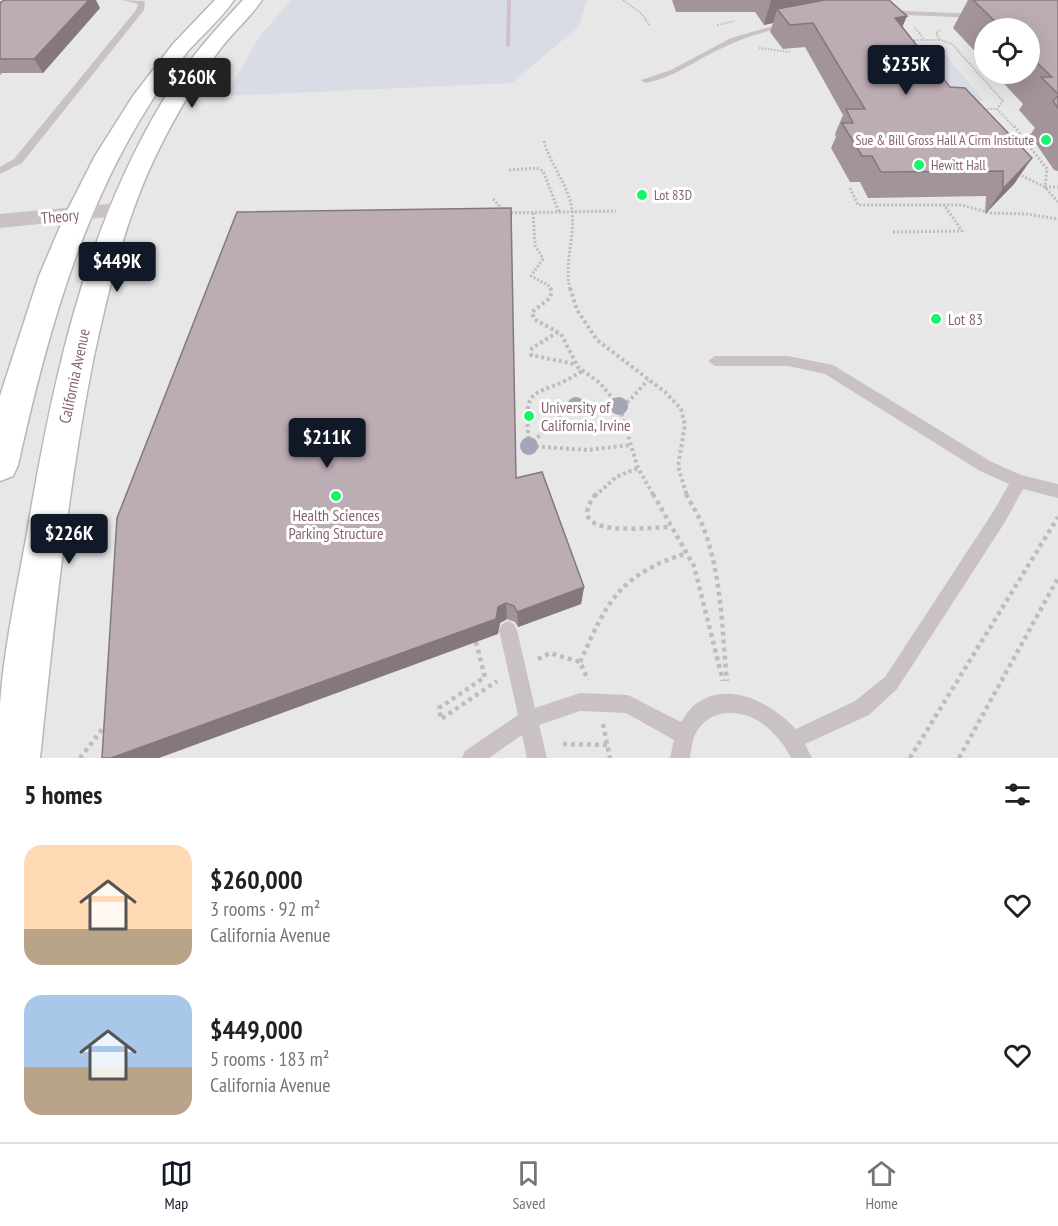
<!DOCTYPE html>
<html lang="en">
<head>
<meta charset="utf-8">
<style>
  :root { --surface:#fff; --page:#f6f6f6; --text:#202124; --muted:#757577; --line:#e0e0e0; --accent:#111827 }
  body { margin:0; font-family:"PT Sans Narrow",sans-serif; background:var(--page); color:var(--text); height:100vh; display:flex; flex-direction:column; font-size:22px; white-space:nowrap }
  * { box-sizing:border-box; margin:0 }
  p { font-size:20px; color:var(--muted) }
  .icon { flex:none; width:33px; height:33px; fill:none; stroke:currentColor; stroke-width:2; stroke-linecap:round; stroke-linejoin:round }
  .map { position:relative; height:758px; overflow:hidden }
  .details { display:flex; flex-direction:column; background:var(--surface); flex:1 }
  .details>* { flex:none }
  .tools { position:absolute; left:974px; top:18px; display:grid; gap:12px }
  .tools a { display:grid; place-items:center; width:66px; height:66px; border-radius:50%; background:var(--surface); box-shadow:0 6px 24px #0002; font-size:30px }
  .price { position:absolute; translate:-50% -51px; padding:0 14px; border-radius:6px; background:var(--accent); color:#fff; font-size:20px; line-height:39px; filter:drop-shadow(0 2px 3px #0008) }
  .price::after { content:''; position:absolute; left:50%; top:36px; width:18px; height:14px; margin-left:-9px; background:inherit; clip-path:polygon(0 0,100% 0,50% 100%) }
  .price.selected { background:#222; color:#fff }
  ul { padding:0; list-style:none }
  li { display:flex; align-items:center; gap:18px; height:150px; padding:0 24px }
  li span { display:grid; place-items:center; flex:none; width:168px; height:120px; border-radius:18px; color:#555 }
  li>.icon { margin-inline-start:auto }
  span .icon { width:72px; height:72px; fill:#fffc; stroke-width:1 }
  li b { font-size:26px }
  h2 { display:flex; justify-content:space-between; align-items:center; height:72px; padding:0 24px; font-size:26px }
  .dock { display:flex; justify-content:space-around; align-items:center; height:84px; border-top:2px solid var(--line); background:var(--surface); font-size:16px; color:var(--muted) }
  .dock a { display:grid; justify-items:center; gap:3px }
  .dock .selected { color:var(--accent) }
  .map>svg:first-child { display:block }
  .built { fill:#e7e7e8; fill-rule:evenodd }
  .green { fill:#d9dce4 }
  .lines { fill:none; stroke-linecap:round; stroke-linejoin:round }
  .stream { fill:#d1c0c9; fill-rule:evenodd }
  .secondary-casing { stroke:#bfb3b8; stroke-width:3 }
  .path-far3 { stroke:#c1bbbe; stroke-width:2; stroke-dasharray:1.5 1.5; stroke-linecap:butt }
  .path-far2 { stroke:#c1bbbe; stroke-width:3; stroke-dasharray:2 2; stroke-linecap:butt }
  .path-far1 { stroke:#c1bbbe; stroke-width:4; stroke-dasharray:3 3; stroke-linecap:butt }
  .path { stroke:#c1bbbe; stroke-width:4.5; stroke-dasharray:4 4; stroke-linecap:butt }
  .lane { fill:#cac1c5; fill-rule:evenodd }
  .street { fill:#cac1c5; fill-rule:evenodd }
  .secondary { fill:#fff; fill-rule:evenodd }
  .tree { fill:#a3a6b4 }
  .wall { fill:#a2949a }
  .shaded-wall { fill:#84787d }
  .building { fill:#bcacb3; stroke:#84787d; stroke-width:1.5 }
  .poi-dot { fill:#15f66a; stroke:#fff; stroke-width:2 }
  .labels { text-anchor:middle; stroke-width:6; stroke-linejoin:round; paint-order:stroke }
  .far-poi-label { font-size:14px; fill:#886372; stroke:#fff; text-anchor:start }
  .street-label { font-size:16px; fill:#886372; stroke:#fff }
  .poi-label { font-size:16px; fill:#886372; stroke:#fff; text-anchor:start }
</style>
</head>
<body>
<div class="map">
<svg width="1058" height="758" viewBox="0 0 1058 758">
  <rect width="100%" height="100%" fill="#f3f7f7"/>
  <path class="built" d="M 0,0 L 1058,0 L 1058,758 L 0,758 ZM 984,28 L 1029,28 L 1029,74 L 984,74 Z"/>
  <path class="green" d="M 291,0 L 587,0 L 579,26 L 512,83 L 225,96 L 260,36 Z
    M 920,48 L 940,48 L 984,101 L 962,101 Z"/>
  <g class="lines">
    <path class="stream" d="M 507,0 L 511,0 L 510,46 L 508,47 L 506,46 Z"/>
    <g class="secondary-casing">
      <path id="secondary" d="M 215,0 L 234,0 C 221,19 203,34 188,51 C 175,67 162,85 151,102 C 80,213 46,339 18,465 L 13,476 L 0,481 L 0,396 L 39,276 L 65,215 L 95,156 L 133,96 L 173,44 Z
        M 243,0 L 262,0 C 249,19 231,34 218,52 C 195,82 176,115 159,149 C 126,215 108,290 93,361 C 67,492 54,626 40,758 L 0,758 C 0,740 0,721 0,704 C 4,648 17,589 27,533 C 52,383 84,231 164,99 C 186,62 214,31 243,0 Z"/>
    </g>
    <path class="path-far3" d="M 623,0 L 642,14 L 650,26
      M 717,25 L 735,21
      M 915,28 L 924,39
      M 940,30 L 936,33 L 940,40 L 952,44 L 1003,101 L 997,109 L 983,109
      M 908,40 L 940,40
      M 759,48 L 790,52
      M 997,109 L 1015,128"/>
    <path class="path-far2" d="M 1014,126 L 1047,169 L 1045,187
      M 544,141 C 550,165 569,185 572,210 C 575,237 564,262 570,290
      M 509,170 L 537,168 L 543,171 L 559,212
      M 1018,174 L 1045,187 L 1058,202
      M 1045,187 L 1058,187
      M 850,188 L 858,205 L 961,205 L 991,213 L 1026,214 L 1058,219
      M 493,199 L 506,213 L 616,211
      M 533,213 L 535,245 L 543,259 L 531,276 L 548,285 L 551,290
      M 893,232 L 962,231 L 944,205"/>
    <path class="path-far1" d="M 550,288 L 552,291 L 550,298 L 532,312 L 534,319 L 561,334 L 578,367 L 600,383 L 619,406 L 638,468 L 654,496
      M 570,288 L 577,310 L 597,340 L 665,392 L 681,409 L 685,425 L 678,466 L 687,496
      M 558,332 L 532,348 L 531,355 L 574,364
      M 529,445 C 522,376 536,402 582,371
      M 529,446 L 565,410 L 576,406 L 619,406 L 629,401 L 648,380
      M 530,446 L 587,450 L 631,445
      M 595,496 L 616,477 L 638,468"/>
    <path class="path" d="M 596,494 C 559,540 649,527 671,527
      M 653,494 L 694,566 L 723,681
      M 686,494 C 693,507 701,519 705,532 C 722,579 722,632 727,681
      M 476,642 L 485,677 L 439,708 L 441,719 L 497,681
      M 538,659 L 550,653 L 580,662 L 588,680
      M 580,662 C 608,600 619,575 687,553
      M 603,724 L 610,758
      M 563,744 L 609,745
      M 80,758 L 107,723
      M 910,758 L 1058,517
      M 959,758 L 1058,578"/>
    <path class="lane" d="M 122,0 L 145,1 L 144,10 L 22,163 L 0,174 L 0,167 L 14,159 L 136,10 L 138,4 Z
      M 881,10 L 978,14 L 982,16 L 978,18 L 884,14 L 880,12 Z
      M 787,22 L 790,22 L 790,26 C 765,31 741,38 718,50 C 693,62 673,78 645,83 L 641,80 L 671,70 L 731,38 Z
      M 715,356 L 788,356 L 833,365 L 990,461 L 1021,475 L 1058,484 L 1058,498 L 1023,489 L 1005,522 L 897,689 L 869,715 L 805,744 L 812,758 L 791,758 C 785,746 778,737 768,728 C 747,709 709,705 695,735 C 692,741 691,751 690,758 L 670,758 L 674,740 L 626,713 L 580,711 L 539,725 L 547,758 L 527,758 L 522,735 L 489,758 L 462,758 L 465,751 L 518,715 L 499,630 L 502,624 L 508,621 L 514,624 L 517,630 L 535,708 L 580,693 L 628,695 L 681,722 C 684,718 688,711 692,707 C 726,678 770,702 796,729 L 855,701 L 885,677 L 993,512 L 1009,484 L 980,471 L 825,374 L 788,366 L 715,366 L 708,361 Z"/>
    <path class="street" d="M 120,203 L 128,205 L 131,210 L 128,215 L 0,228 L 0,214 Z"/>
    <use href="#secondary" class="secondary"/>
  </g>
  <g class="tree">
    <circle cx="576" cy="406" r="9"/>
    <circle cx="619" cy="406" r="9"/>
    <circle cx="529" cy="446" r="9"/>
  </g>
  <path class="wall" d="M 672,0 L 889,0 L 907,16 L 902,27 L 950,87 L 1032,158 L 1014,184 L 985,214 L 986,196 L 868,198 L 860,182 L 850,182 L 831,148 L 836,137 L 835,134 L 843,115 L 805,47 L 783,49 L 770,32 L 773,23 L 764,25 L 755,12 L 676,12 Z
    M 968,0 L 1058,0 L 1058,171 L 1054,170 L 1030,135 L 1035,128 L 1019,110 L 1023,104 L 995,74 L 1029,74 L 1029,28 L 984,28 L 984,61 L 953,28 Z
    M 0,3 L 100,8 L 43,73 L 2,73 L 0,75 Z
    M 516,478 L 584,587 L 581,604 L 518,627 L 515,622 L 507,619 L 500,623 L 498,634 Z"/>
  <path class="shaded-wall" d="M 89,0 L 96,0 L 100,8 L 43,73 L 34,59 Z
    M 771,0 L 868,0 L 777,9 L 773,23 L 764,25 Z
    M 907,16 L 897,39 L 895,18 Z
    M 1032,158 L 1014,184 L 985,214 L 1003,189 Z
    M 584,587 L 581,604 L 518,627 L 517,612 Z
    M 506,603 L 507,619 L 500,623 L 498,634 L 159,758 L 111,758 L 498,607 Z"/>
  <path class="building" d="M 4,0 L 89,0 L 34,59 L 0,59 L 0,3 Z
    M 825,0 L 889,0 L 907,16 L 895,18 L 950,87 L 965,88 L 1032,158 L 1003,189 L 1003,171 L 881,172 L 872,156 L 862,156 L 842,123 L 853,123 L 846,109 L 865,109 L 813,23 L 790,25 L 777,9 Z
    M 973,0 L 1058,0 L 1058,94 L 1041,77 L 1052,77 L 1029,55 L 1029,28 L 1002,28 Z
    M 1058,96 L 1058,108 L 1053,101 Z
    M 511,208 L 516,478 L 542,472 L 584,587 L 517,612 L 514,606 L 506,603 L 498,607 L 496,619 L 111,758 L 102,758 L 117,518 L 237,212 Z"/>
  <g class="poi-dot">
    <circle cx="1046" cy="140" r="6"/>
    <circle cx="919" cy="165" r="6"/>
    <circle cx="642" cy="195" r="6"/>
    <circle cx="936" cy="319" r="6"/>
    <circle cx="529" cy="416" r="6"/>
    <circle cx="336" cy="496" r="6"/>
  </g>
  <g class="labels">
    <g class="far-poi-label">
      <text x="1034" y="145" text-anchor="end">Sue &amp; Bill Gross Hall A Cirm Institute</text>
      <text x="931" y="170">Hewitt Hall</text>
      <text x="654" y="200">Lot 83D</text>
    </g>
    <g class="street-label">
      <text transform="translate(60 216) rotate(-5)" y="6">Theory</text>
      <text transform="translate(74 376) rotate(-78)" y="6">California Avenue</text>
    </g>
    <g class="poi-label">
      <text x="948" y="325">Lot 83</text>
      <text x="541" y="413">University of<tspan x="541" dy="18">California, Irvine</tspan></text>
      <text x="336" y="521" text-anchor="middle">Health Sciences<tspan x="336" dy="18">Parking Structure</tspan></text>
    </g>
  </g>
</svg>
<div class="tools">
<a><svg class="icon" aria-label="locate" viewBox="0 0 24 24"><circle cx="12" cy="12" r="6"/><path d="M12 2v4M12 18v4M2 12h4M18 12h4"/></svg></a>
</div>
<b class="price" style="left:906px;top:96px">$235K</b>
<b class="price selected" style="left:192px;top:109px">$260K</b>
<b class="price" style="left:117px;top:293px">$449K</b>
<b class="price" style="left:327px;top:469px">$211K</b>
<b class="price" style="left:69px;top:565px">$226K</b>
</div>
<section class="details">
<h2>5 homes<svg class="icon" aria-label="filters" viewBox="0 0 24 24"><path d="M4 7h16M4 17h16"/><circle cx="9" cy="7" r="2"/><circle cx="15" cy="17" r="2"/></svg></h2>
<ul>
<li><span style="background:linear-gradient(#ffd9b3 70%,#b9a48a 0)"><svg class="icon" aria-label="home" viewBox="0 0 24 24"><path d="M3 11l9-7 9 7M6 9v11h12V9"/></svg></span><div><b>$260,000</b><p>3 rooms · 92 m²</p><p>California Avenue</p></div><svg class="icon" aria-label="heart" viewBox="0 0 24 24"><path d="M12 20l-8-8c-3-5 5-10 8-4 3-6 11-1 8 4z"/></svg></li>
<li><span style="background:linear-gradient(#a9c7e8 60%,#b9a48a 0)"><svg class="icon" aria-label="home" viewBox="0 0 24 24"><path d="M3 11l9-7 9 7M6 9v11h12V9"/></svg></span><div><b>$449,000</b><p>5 rooms · 183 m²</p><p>California Avenue</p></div><svg class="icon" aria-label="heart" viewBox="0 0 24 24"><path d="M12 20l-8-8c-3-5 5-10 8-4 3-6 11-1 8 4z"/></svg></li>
</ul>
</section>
<nav class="dock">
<a class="selected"><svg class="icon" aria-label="map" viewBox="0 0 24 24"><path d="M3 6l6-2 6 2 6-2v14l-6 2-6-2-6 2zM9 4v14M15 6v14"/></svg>Map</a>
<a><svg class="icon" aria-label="saved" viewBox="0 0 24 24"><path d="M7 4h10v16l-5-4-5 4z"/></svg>Saved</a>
<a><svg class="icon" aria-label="home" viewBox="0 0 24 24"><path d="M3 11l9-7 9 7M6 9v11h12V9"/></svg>Home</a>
</nav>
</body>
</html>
